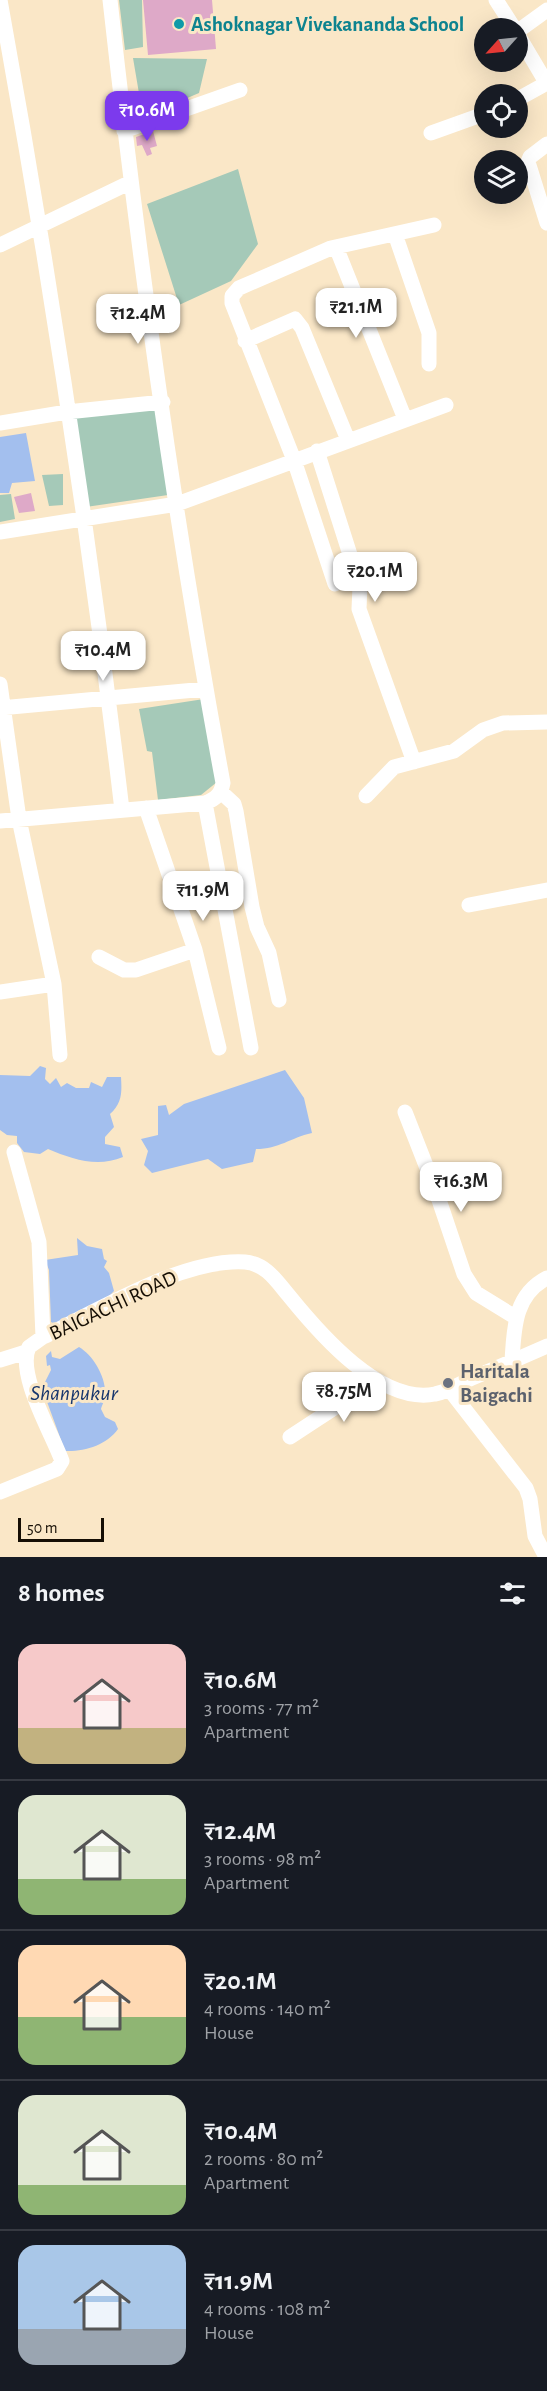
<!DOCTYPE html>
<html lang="en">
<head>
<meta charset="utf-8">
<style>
  :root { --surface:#171b24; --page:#242831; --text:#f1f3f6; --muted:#9ea1a6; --line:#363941; --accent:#7c3aed }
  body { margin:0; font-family:"Alegreya Sans",sans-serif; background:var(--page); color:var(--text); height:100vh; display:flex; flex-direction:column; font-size:22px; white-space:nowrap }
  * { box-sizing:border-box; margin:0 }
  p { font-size:20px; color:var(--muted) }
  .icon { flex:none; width:33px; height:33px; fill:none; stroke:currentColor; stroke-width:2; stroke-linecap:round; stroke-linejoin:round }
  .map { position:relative; height:1557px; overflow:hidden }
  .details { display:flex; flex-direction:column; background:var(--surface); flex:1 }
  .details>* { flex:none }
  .needle { width:39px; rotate:243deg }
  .fabs { position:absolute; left:474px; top:18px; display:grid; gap:12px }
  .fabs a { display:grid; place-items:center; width:54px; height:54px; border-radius:50%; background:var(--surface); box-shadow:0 6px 24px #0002; font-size:30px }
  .scale { position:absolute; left:18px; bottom:15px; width:86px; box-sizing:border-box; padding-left:6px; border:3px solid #150e04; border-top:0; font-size:16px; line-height:21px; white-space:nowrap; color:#150e04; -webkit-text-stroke:4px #fae7c7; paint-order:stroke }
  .price { position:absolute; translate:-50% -51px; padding:0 14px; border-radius:12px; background:#fff; color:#222; font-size:20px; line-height:39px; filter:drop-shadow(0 2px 3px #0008) }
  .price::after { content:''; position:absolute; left:50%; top:36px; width:18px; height:14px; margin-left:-9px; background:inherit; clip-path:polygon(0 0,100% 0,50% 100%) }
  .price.on { background:var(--accent); color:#fff }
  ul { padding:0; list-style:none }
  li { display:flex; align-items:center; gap:18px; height:150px; padding:0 18px }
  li+li { border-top:2px solid var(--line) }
  li span { display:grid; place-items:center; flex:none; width:168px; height:120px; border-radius:18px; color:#555 }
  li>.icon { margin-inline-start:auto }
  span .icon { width:72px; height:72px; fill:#fffc; stroke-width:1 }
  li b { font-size:26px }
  h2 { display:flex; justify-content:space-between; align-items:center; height:72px; padding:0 18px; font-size:26px }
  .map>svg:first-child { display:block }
  .green { fill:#a5c9b8 }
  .water { fill:#a3bfee }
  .building { fill:#dea9c8 }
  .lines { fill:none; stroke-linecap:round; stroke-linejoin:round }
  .minor { stroke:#fff; stroke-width:15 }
  .culture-dot { fill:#0f9aa8; stroke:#fae7c7; stroke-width:2 }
  .worship-dot { fill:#6b7280; stroke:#fae7c7; stroke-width:2 }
  .labels { text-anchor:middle; stroke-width:6; stroke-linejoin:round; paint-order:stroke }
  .culture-label { font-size:21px; font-weight:bold; fill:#0d838f; stroke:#fae7c7; text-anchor:start }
  .street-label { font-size:21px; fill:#150e04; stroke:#fae7c7 }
  .worship-label { font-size:21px; font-weight:bold; fill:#5b616d; stroke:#fae7c7; text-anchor:start }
  .water-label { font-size:22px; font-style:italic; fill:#17366d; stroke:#fae7c7 }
</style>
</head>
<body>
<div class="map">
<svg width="547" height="1557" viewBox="0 0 547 1557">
  <rect width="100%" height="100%" fill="#fae7c7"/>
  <path class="green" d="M 119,0 L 142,0 L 143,47 L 125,50 Z
    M 133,58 L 207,59 L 199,93 L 143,117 Z
    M 238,169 L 258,244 L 231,281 L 179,305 L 147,204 Z
    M 161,405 L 168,495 L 79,508 L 68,413 Z
    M 63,474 L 63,505 L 49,506 L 42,475 Z
    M 11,494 L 15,519 L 0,522 L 0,495 Z
    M 204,699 L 217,782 L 201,795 L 158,800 L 152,752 L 147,751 L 139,709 Z"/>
  <path class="water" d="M 26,433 L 35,481 L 12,483 L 9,493 L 0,493 L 0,437 Z
    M 40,1066 L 46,1068 L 45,1079 L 50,1084 L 56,1078 L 61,1087 L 67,1083 L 76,1088 L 89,1088 L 91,1082 L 102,1087 L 107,1077 L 121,1077 C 122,1093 122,1103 110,1114 L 114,1127 L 105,1137 L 105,1144 L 120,1147 L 123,1157 C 97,1168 72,1159 48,1149 L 40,1154 L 24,1152 L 17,1143 L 17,1136 L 7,1135 L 0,1130 L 0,1075 L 30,1076 Z
    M 285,1070 L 304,1098 L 312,1133 C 290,1138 279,1149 256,1149 L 253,1162 L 222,1169 L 208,1159 L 152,1173 L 144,1165 L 148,1151 L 141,1139 L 158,1135 L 158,1106 L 166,1105 L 169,1115 L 184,1104 Z
    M 77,1238 L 87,1246 L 102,1249 L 104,1259 L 107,1261 L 104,1267 L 109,1273 L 114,1291 L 105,1300 L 55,1324 L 51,1322 L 49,1270 L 45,1260 L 78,1255 Z
    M 79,1347 C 93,1355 107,1378 105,1396 C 105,1400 102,1405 101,1409 L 105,1417 L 115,1422 L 118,1429 C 107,1445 84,1452 65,1451 L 42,1388 L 51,1370 L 50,1365 L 47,1366 L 46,1356 L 51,1351 L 52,1357 L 60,1359 Z"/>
  <path class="building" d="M 143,0 L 212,0 L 216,49 L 148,55 Z
    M 153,131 L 157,146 L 150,148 L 152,154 L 147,156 L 142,145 L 137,146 L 136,137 Z
    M 31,493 L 35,511 L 19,513 L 14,497 Z"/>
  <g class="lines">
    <path class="minor" d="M 0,0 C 49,269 90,539 122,810
      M 496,0 L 514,28
      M 518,31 L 547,10
      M 518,35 L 547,84
      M 518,99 L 547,83
      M 124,131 L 240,90
      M 431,133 L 484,114
      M 547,144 L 530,157 L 528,162 L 547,223
      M 395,234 L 429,333 L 429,364
      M 0,245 L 131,182
      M 336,247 L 405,419
      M 245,341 L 295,319 L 302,328 L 348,440
      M 0,423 L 67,412 L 163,402
      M 317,451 L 360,586 L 359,609 L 414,762
      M 0,532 L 177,504 L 446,405
      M 335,584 L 294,460 L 232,303 L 232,296 L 239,288 L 331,248 L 434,225
      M 0,684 L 19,819 L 54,984 L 60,1055
      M 0,708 L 206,689
      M 221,792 L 234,804 L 236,811 L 252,907 L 257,927 L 269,953 L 279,1000
      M 366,796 L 394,767 L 454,751 L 483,730 L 503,723 L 547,722
      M 205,803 L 251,1048
      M 146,808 L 195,950 L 219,1048
      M 0,821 L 205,803 C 216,799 221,794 223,783 C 175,524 139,262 110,0
      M 469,905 L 547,890
      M 99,957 L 124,970 L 136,970 L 195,950
      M 0,992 L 54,984
      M 405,1112 L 436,1191 L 464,1274 L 476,1293 L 515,1317
      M 14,1152 L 39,1242 L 43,1337
      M 0,1360 L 26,1352
      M 512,1361 C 514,1329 514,1295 547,1278
      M 449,1389 L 526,1488 L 530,1499 L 535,1536 L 546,1557
      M 290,1437 L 348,1399 L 369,1375
      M 0,1492 L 57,1469 L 62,1461 C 53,1435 16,1374 29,1347 L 43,1337 C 98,1311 183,1258 245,1262 C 267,1264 277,1282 290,1297 C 320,1334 381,1405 435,1394 C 447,1392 460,1384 472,1378 C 497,1368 522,1357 547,1346"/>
  </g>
  <circle class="culture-dot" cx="179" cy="24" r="6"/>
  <circle class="worship-dot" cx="448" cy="1383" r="6"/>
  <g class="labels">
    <g class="culture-label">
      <text x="191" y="31">Ashoknagar Vivekananda School</text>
    </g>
    <g class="street-label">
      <text transform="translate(113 1305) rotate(-25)" y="7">BAIGACHI ROAD</text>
    </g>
    <g class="worship-label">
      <text x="460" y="1378">Haritala<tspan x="460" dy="24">Baigachi</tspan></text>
    </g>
    <g class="water-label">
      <text x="74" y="1400">Shanpukur</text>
    </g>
  </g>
</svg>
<div class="fabs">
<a><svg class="needle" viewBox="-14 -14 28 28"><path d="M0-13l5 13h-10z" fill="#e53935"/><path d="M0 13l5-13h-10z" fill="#9ea1a6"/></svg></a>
<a><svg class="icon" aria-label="locate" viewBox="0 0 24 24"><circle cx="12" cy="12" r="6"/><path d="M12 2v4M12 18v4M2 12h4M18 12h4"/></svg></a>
<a><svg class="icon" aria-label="layers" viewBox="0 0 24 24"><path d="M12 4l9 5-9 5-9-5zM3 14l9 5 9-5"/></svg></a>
</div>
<div class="scale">50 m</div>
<b class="price on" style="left:147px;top:142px">₹10.6M</b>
<b class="price" style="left:356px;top:339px">₹21.1M</b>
<b class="price" style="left:138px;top:345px">₹12.4M</b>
<b class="price" style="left:375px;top:603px">₹20.1M</b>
<b class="price" style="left:103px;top:682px">₹10.4M</b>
<b class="price" style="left:203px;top:922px">₹11.9M</b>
<b class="price" style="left:461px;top:1213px">₹16.3M</b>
<b class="price" style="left:344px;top:1423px">₹8.75M</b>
</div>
<section class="details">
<h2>8 homes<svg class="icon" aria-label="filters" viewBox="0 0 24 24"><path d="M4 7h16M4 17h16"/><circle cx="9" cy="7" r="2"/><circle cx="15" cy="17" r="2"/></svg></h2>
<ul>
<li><span style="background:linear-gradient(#f6c9c9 70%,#c2b280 0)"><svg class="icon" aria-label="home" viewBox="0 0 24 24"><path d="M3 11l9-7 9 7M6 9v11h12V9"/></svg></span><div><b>₹10.6M</b><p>3 rooms · 77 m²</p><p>Apartment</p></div></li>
<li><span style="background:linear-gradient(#dfe7d0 70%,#8fb573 0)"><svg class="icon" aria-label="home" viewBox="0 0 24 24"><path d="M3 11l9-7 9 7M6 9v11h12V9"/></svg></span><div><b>₹12.4M</b><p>3 rooms · 98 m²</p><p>Apartment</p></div></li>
<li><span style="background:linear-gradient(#ffd9b3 60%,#8fb573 0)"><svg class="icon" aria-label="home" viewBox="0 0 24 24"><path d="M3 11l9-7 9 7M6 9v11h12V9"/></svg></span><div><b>₹20.1M</b><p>4 rooms · 140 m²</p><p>House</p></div></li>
<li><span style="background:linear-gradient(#dfe7d0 75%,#8fb573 0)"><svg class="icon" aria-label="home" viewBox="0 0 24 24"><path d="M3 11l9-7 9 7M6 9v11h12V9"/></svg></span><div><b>₹10.4M</b><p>2 rooms · 80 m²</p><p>Apartment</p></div></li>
<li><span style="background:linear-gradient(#a9c7e8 70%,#9aa5b1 0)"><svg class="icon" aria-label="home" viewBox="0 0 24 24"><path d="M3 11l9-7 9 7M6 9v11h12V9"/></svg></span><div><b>₹11.9M</b><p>4 rooms · 108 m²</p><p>House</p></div></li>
</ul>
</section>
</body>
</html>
